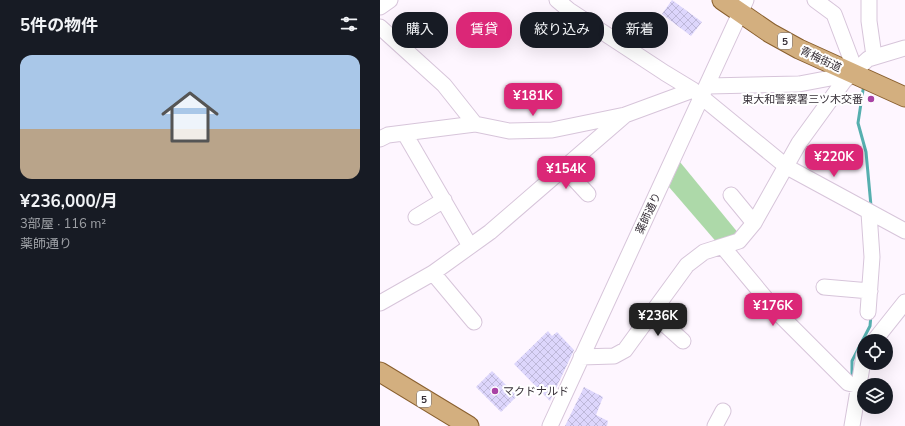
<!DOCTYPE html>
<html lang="ja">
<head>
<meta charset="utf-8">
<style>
  :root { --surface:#171b24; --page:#242831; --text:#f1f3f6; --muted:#9ea1a6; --line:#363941; --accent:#db2777 }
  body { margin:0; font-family:"Nunito Sans","Noto Sans JP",sans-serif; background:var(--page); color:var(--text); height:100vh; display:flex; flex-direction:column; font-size:15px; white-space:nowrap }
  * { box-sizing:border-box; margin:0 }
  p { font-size:13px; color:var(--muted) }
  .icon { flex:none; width:22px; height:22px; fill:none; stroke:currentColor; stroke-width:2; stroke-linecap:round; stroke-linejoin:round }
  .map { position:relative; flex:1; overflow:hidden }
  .sheet { display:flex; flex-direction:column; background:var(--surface); width:380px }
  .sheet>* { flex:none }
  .hud { position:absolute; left:12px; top:12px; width:380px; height:36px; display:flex; gap:8px }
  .buttons { position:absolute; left:477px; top:334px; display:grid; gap:8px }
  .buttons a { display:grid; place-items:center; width:36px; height:36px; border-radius:50%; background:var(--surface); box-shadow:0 4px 16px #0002; font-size:20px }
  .price { position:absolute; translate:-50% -34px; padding:0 9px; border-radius:8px; background:var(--accent); color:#fff; font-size:13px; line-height:26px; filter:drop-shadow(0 1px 2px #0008) }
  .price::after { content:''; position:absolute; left:50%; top:24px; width:12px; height:9px; margin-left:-6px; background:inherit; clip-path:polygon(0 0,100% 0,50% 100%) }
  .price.selected { background:#222; color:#fff }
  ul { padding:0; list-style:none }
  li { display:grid; align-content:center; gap:8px; height:212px; padding:0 20px }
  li+li { border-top:1px solid var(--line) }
  li span { display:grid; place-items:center; height:124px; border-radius:12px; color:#555 }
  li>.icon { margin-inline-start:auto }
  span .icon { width:72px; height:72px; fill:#fffc; stroke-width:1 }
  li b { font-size:17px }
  h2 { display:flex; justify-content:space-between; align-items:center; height:48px; padding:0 20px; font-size:17px }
  .pill { padding:0 14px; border-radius:16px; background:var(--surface); box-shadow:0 4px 16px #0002; font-size:14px; line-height:36px }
  .pill.selected { background:var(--accent); color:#fff }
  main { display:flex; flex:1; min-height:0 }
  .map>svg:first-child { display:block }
  .green { fill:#add9a9 }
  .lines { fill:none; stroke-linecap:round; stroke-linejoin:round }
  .stream { stroke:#56afaf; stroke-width:3 }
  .building { fill:url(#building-cross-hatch) }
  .minor-casing { stroke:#d7c5da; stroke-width:17 }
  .major-casing { stroke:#895f2e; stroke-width:21 }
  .minor { stroke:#fff; stroke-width:15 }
  .major { stroke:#d3af7f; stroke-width:19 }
  .poi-dot { fill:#a942a5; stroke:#fff; stroke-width:1.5 }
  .labels { text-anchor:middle; stroke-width:4; stroke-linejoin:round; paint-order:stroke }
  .shield { fill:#fff; stroke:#736e74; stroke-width:1 }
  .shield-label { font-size:10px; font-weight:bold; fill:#373038 }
  .street-label { font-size:11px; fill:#373038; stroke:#fff }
  .poi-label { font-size:11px; fill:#373038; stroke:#fff; text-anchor:end }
</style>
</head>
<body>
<main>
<section class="sheet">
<h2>5件の物件<svg class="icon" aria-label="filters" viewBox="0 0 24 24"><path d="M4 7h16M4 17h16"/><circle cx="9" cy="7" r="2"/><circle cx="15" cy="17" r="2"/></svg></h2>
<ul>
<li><span style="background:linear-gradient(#a9c7e8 60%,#b9a48a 0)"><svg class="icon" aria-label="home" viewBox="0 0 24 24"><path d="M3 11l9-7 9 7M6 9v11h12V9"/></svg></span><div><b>¥236,000/月</b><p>3部屋 · 116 m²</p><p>薬師通り</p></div></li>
</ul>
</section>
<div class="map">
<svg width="525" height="426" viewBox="0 0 525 426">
  <defs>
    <pattern id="building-cross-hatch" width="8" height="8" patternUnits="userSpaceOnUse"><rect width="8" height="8" fill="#ddd6fc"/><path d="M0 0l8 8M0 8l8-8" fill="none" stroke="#beb8d9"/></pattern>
  </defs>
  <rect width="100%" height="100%" fill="#fef6ff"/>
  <path class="green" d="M 300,162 L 359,234 L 339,245 L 289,187 Z"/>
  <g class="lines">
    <path class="stream" d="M 483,90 L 478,123 L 486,152 L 491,206
      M 472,380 L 472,361 L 490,326 L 491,315"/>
  </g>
  <path class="building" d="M 292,0 L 322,22 L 311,36 L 282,14 Z
    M 168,331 L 172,336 L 177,332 L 194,350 L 170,401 L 134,364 Z
    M 112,371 L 137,396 L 121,412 L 96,387 Z
    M 204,387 L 223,397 L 216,415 L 228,421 L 227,426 L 185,426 Z"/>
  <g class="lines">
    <g class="minor-casing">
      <path id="minor" d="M 177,0 L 189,10 L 285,73 L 313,90 L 407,167 L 525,231
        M 435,0 L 454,14 L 471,59 L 472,74
        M 489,0 L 489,21 L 494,56
        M 0,7 L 10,0
        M 0,27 L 64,85 L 95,124
        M 328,86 L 419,84 L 472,74
        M 25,134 L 90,246
        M 0,139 L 8,135 L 95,124 L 129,131 L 172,130 L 245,115 L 313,90
        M 184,168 L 208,194
        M 351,195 L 374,223
        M 36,217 L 64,200
        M 343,247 L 397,312 L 468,383 L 480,386
        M 53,273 L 94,322
        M 444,287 L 490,291
        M 0,303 L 53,273 L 110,232 L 244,116
        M 488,312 L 492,257 L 489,213
        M 272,313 L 303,341
        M 494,341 L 525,302
        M 201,357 L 234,356 L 245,350 L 307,265 L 324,252 L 359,241 L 374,223 L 419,143 L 464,81 L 488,59 L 525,48
        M 170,426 L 366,0
        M 335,426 L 343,411
        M 472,426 L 484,355"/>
    </g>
    <g class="major-casing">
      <path id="major" d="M 342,0 L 390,33 L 419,49 L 525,97
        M 0,372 L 89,426"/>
    </g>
    <use href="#minor" class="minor"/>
    <use href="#major" class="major"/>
  </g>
  <g class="poi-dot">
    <circle cx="491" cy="99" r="4"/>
    <circle cx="115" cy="391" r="4"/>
  </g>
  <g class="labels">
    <g class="shield">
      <rect x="398" y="33" width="14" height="16" rx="3"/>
      <rect x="37" y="391" width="14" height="16" rx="3"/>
    </g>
    <g class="shield-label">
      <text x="405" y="45">5</text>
      <text x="44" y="403">5</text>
    </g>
    <g class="street-label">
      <text transform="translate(441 59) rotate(25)" y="4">青梅街道</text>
      <text transform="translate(268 213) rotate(-65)" y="4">薬師通り</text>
    </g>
    <g class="poi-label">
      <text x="483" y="103">東大和警察署三ツ木交番</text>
      <text x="123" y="395" text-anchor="start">マクドナルド</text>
    </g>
  </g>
</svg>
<div class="buttons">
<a><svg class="icon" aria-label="locate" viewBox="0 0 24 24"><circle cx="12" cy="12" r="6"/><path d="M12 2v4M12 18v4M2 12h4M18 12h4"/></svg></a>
<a><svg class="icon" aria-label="layers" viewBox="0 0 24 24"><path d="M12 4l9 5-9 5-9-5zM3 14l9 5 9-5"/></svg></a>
</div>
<b class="price" style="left:153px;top:117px">¥181K</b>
<b class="price" style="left:454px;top:178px">¥220K</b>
<b class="price" style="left:186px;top:190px">¥154K</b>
<b class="price" style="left:393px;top:327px">¥176K</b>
<b class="price selected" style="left:278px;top:337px">¥236K</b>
<div class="hud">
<a class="pill">購入</a>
<a class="pill selected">賃貸</a>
<a class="pill">絞り込み</a>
<a class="pill">新着</a>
</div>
</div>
</main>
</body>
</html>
